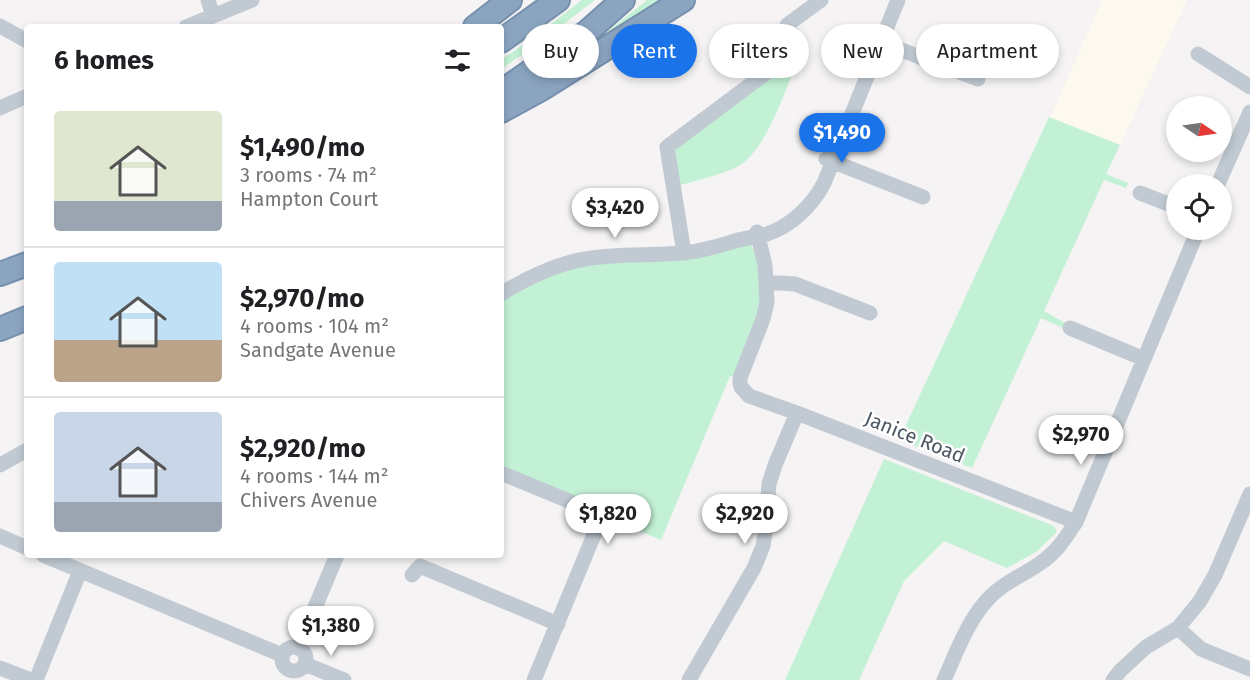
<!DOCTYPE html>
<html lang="en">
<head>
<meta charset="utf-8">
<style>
  :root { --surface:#fff; --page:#f2f2f2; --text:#202124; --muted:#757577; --line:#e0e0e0; --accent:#1a73e8 }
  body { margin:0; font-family:"Fira Sans",sans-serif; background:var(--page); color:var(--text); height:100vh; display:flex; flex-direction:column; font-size:22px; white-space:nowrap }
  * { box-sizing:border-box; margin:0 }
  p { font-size:20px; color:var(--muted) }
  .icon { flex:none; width:33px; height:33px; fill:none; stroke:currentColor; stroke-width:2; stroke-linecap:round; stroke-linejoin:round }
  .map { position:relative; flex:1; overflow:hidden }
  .details { position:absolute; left:24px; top:24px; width:480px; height:534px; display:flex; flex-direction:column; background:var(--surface); border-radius:6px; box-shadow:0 3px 9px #0003 }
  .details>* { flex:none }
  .banner { position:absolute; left:522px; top:24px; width:570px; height:54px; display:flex; gap:12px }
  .needle { width:39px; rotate:103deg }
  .buttons { position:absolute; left:1166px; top:96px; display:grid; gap:12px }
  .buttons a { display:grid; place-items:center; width:66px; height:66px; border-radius:50%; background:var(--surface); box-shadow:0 3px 9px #0003; font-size:30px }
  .price { position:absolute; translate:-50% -51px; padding:0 14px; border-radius:21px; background:#fff; color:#222; font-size:20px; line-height:39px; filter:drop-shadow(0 2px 3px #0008) }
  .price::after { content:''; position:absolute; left:50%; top:36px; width:18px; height:14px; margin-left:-9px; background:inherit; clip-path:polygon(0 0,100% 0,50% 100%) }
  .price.on { background:var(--accent); color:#fff }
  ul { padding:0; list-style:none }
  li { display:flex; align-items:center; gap:18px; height:150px; padding:0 30px }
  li+li { border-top:2px solid var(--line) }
  li span { display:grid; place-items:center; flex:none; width:168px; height:120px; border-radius:6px; color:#555 }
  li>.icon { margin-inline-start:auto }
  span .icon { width:72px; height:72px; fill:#fffc; stroke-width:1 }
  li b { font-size:26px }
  h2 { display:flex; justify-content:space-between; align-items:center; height:72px; padding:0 30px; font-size:26px }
  .tag { padding:0 21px; border-radius:27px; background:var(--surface); box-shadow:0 3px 9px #0003; font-size:21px; line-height:54px }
  .tag.on { background:var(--accent); color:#fff }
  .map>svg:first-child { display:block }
  .commercial { fill:#fdf9ef }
  .green { fill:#c3f1d5 }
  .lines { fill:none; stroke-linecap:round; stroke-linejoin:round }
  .highway-casing { stroke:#7690ad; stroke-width:26 }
  .minor { stroke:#c1cad2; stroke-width:15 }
  .highway { stroke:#8ba5c1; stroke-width:22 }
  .labels { text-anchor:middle; stroke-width:5; stroke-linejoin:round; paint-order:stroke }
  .street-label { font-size:20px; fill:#4a5661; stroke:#fff }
</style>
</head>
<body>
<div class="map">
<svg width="1250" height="680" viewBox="0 0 1250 680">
  <rect width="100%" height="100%" fill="#f5f3f3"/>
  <path class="commercial" d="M 1102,0 L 1187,0 L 1120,145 L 1050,118 Z"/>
  <path class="green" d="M 582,0 L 595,0 L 540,42 L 501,69 L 501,60 L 537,35 Z
    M 647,0 L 671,0 L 556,70 L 596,41 Z
    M 799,57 C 786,88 769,143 743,163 C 728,174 696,180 678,186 L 673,151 Z
    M 1049,117 L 1120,145 L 1106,174 L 1128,183 L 1126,188 L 1104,180 L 1044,311 L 1065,323 L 1063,328 L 1041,318 L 972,468 L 899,440 Z
    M 748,237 L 767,283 L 740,378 L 730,376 L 661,540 L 501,473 L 501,294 L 541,273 Z
    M 884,459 L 1054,526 L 1057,532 L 1036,552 L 1007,568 L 944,541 L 904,581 L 859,680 L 785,680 Z"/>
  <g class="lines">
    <g class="highway-casing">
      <path id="highway" d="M 475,27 L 510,0
        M 501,41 L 558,0
        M 501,92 L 587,32 L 623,0
        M 501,111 L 543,88 L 683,0
        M 0,274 L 27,264
        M 0,329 L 27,318"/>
    </g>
    <path class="minor" d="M 208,0 L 213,16
      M 0,26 L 27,41
      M 186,27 L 252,0
      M 875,40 L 978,79
      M 1198,54 L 1250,87
      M 0,108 L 27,96
      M 826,159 L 923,197
      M 1218,184 L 1250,112
      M 1140,193 L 1176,207
      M 757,232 L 765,265 L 767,302 L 763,319 L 740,378 L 740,383 L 741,387 L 749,396 L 797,413 L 1076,522
      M 684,253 L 667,147 L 795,51 L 798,45 L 796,40 L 787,25 L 821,0
      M 767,283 L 781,283 L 795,284 L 870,313
      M 501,294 C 524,279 559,263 585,259 C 617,253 650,256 682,253 C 700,252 718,246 735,241 C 745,238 757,237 767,234 C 791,226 812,206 824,183 L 898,0
      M 1070,328 L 1144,359
      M 0,465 L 27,450
      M 501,473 L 588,509 L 595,519 L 596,530 L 534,680
      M 0,536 L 27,548
      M 43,555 L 282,655
      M 412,575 L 420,566 L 558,624
      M 1178,628 L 1201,649 L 1250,669
      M282 659a12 12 0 1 1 24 0a12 12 0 1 1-24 0Z
      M 298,648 L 337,555
      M 305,664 L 344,680
      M 0,668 L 31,680
      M 36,680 L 80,571
      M 689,680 L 754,568 L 763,546 L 766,525 L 769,484 L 775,465 L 797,413
      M 944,680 C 957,651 969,617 992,595 C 1006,581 1024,575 1039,564 C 1056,553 1065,539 1076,522 L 1198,230
      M 1113,680 L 1120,671 L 1146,647 L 1178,628 L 1200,601 L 1215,575 L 1250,494"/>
    <use href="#highway" class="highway"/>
  </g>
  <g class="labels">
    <g class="street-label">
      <text transform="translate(915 437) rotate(22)" y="7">Janice Road</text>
    </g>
  </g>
</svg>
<div class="buttons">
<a><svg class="needle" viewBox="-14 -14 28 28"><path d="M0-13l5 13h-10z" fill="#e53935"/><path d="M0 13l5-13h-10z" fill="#757577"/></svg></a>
<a><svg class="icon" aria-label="locate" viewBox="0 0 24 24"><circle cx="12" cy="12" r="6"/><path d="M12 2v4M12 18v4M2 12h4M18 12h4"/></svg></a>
</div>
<b class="price on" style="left:842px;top:164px">$1,490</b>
<b class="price" style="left:615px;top:239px">$3,420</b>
<b class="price" style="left:1081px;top:466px">$2,970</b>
<b class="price" style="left:608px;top:545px">$1,820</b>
<b class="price" style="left:745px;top:545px">$2,920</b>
<b class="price" style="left:331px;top:657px">$1,380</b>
<div class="banner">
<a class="tag">Buy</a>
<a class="tag on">Rent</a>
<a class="tag">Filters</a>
<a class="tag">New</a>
<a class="tag">Apartment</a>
</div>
<section class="details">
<h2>6 homes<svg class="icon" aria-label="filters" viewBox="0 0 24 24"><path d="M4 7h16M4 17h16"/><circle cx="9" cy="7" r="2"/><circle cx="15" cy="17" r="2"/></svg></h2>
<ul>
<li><span style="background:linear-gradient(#dfe7d0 75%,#9aa5b1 0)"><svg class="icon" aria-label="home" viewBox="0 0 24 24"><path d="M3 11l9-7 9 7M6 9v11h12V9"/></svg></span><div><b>$1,490/mo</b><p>3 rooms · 74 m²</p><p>Hampton Court</p></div></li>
<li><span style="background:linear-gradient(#bfe0f5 65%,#b9a48a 0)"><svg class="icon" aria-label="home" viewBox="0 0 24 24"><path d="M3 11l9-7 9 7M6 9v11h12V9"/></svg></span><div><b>$2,970/mo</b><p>4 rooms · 104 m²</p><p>Sandgate Avenue</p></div></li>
<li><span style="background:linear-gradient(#c9d6e8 75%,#9aa5b1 0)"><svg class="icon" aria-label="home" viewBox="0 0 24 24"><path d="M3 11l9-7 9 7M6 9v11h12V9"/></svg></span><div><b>$2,920/mo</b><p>4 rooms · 144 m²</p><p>Chivers Avenue</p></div></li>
</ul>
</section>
</div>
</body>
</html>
